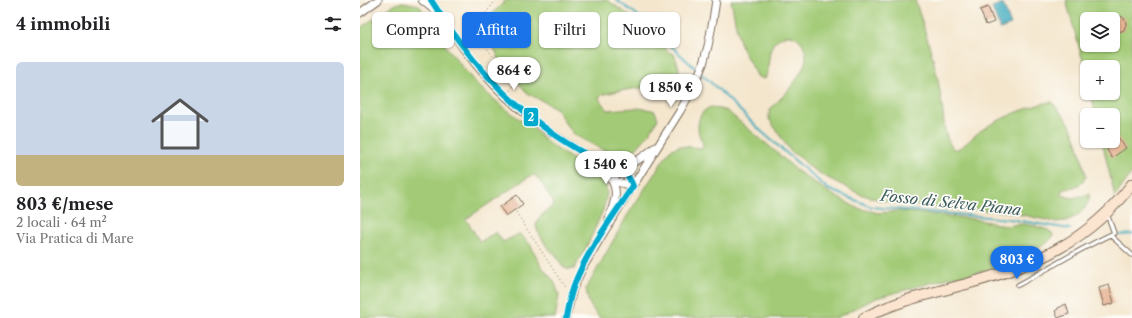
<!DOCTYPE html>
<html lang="it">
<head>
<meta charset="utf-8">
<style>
  :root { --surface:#fff; --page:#f6f6f6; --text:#202124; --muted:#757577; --line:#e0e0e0; --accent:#1a73e8 }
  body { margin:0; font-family:"Libre Caslon Text",serif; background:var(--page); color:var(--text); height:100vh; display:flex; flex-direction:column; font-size:15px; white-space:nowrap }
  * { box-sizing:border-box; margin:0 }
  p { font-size:13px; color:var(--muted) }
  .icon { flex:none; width:22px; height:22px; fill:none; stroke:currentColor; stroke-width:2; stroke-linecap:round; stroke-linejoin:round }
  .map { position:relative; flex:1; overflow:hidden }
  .side { display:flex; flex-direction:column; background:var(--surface); width:360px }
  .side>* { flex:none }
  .guide { position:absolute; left:12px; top:12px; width:380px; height:36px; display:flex; gap:8px }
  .buttons { position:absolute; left:720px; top:12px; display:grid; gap:8px }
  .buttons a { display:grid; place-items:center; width:40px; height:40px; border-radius:6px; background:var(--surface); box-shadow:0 1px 3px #0004; font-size:20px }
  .price { position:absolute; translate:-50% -34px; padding:0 9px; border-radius:14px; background:#fff; color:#222; font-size:13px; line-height:26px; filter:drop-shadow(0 1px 2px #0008) }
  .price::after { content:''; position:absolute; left:50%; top:24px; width:12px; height:9px; margin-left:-6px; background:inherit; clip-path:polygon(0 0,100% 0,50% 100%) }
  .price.current { background:var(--accent); color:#fff }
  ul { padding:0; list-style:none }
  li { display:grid; align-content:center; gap:8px; height:212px; padding:0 16px }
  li+li { border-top:1px solid var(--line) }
  li span { display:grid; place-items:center; height:124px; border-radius:6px; color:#555 }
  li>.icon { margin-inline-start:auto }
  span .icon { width:72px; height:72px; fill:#fffc; stroke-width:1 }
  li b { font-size:17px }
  h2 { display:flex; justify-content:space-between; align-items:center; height:48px; padding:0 16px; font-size:17px }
  .tag { padding:0 14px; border-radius:6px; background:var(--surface); box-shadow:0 1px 3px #0004; font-size:14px; line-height:36px }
  .tag.current { background:var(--accent); color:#fff }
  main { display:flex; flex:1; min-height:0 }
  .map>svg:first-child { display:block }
  .green { fill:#a3cb77; stroke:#6f7a4a; fill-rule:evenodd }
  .water { fill:#3eaabd; stroke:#3c6a6e }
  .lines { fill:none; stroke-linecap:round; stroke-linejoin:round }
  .stream { stroke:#3eaabd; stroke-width:2 }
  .building { fill:#e4ae8c }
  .lane-casing { stroke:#7c6c5b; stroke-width:5.5 }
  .street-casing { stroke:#7c6c5b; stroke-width:9 }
  .secondary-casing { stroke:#7c6c5b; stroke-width:12 }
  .path { stroke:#7c6c5b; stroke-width:1; stroke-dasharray:1 3; stroke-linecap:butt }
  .lane { stroke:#fff; stroke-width:3.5 }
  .street { stroke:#fff; stroke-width:7 }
  .secondary { stroke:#fce5d0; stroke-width:10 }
  .bus-1-casing { stroke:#fdfcf7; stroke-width:9 }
  .bus-1 { stroke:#00a9ce; stroke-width:6 }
  .labels { text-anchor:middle; stroke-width:3.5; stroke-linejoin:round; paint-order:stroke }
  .water-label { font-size:15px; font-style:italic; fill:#3c5d5e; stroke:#fdfcf7 }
  .line-badge { stroke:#fdfcf7; stroke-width:1.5 }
  .badge-label { font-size:11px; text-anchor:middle; font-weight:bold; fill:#fff }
</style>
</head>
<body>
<main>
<section class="side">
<h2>4 immobili<svg class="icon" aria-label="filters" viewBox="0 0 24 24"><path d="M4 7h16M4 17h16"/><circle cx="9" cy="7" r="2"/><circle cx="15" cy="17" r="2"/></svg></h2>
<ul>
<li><span style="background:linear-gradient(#c9d6e8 75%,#c2b280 0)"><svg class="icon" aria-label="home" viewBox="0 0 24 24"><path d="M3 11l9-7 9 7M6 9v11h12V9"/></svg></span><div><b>803 €/mese</b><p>2 locali · 64 m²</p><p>Via Pratica di Mare</p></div></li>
</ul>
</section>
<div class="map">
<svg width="772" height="318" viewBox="0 0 772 318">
  <rect width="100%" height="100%" fill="#fdfcf7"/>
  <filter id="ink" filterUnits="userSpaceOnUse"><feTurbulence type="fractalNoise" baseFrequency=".025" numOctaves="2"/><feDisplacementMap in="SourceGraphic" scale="8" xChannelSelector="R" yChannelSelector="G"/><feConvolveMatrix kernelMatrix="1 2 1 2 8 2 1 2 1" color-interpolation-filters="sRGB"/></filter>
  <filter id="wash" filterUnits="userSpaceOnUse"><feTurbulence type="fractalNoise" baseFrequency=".012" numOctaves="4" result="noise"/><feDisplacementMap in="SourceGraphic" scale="16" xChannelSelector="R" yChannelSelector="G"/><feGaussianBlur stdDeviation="0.9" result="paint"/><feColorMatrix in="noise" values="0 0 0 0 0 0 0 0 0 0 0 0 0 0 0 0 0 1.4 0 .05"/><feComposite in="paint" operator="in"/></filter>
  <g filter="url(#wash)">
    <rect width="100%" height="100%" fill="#f4e6cd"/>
    <path class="green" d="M 146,0 L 247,0 L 273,18 L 302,44 L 308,52 L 314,54 L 319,68 L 318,77 L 311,87 L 305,90 L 287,87 L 258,91 L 241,95 L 239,98 L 241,102 L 248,110 C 264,109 280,106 295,111 L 298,119 L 289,134 L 277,148 L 267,155 L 254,156 L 215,135 L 207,126 L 196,108 L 167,93 L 147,68 L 140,61 L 135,50 L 127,38 L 124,32 L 126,20 Z
      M 371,0 L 555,0 C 567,37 579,73 583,113 C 584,124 585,142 595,150 C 608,145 614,134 625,128 C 638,119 677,103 692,102 C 698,110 707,118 711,127 C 718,142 722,160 726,176 C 722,187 712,187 702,190 L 701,192 L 702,195 L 712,198 L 729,194 L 729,201 L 724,209 L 717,216 L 706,221 L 695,222 L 645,211 L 577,208 L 534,203 L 523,201 L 500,194 L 464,176 L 450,167 L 441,158 L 431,152 L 409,119 C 409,116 409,112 410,110 C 414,104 421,99 425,94 C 433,85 448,66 446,54 C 444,41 434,30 420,38 C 418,39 415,41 413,44 C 407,55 410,68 405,79 L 398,77 L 383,51 L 378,36 Z
      M 706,0 L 772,0 L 772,172 L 755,197 L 742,141 L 753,141 L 753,115 L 736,115 L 731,93 L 753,93 L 753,67 L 727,67 L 727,76 ZM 727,19 L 753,19 L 753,45 L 727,45 Z
      M 42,2 L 59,5 L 84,44 L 116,84 L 142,106 L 177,132 L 189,144 L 212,159 L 236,171 L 246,184 L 247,195 L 243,210 L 228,244 L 214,269 L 206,269 L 202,266 L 196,255 L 187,247 L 177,230 L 176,225 L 177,220 L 194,204 L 182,184 L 176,176 L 173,175 L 167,178 L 106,219 L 120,242 L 136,232 L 143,242 L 159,234 L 161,235 L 170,244 L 181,266 L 193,280 L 196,286 L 199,296 L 195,318 L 0,318 L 0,28 L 32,6 Z
      M 351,107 L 367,111 L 415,151 L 436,170 L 473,195 L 497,208 L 519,213 L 539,211 L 615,219 L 645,226 L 663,224 L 675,226 L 688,230 L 693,234 L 692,238 L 688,242 L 667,255 L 632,269 L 611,274 L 592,277 L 516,298 L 476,318 L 240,318 C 230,307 228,303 226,289 L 267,216 L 310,150 L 319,146 L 342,148 L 343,143 C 335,131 336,112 351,107 Z"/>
    <path class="water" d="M 643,4 L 651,25 L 640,29 L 632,8 Z"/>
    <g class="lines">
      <path class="stream" d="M 256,0 L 276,14 L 359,90 L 402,132 L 468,189 L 512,207 L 649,219 L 710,229
        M 760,235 L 772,234"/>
    </g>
    <g id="blocks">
      <path class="building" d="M 628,7 L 634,22 L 626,25 L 620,10 Z
        M 756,16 L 761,16 L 765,19 L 766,24 L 764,30 L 759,32 L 754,31 L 753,29 L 753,18 Z
        M 756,135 L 766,148 L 752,158 L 747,150 L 748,149 L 745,145 L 746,144 L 744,141 L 753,141 L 753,137 Z
        M 157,195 L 163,204 L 146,216 L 140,207 Z
        M 749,285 L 754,303 L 744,306 L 739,288 Z
        M 706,304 L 709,314 L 698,318 L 695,311 L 698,309 L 698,308 Z"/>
    </g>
  </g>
  <g filter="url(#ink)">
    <use href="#blocks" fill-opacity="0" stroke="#7c6c5b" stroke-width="1"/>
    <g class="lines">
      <g class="lane-casing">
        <path id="lane" d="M 750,235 L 772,255
          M 658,285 C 690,268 721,248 754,233 L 747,214"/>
      </g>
      <g class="street-casing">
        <path id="street" d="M 62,0 L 73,9
          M 71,0 C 95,40 123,79 161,110 C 175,122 191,133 207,143 C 224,154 241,161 251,179 C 260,193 253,204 249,219
          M 0,13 L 18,0
          M 234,158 C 263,167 270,169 294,148
          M 253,166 L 265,173 L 273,186
          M 253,177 L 257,182 L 273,186
          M 206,318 L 213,289 L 222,269 L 247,227 L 320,111 L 333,88 L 343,64 L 348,46 L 353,20 L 356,0"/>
      </g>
      <g class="secondary-casing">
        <path id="secondary" d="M 504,318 C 537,300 574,293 610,283 C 676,265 730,240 772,184"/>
      </g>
      <path class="path" d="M 136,0 C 131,7 123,15 120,23 C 114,41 145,69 155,82 L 149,92
        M 156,212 L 206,289"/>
      <use href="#lane" class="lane"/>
      <use href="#street" class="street"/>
      <use href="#secondary" class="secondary"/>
      <g class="bus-1-casing">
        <path id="bus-1" d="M 71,0 C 106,56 142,98 196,136 C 208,144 221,152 235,159 C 245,164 257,166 265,173 C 269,177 271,181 273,186 C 252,218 228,249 214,285 C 210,295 208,307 206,318"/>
      </g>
      <use href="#bus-1" class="bus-1"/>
    </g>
  </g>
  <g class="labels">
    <g class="water-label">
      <text transform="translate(591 203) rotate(6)" y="5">Fosso di Selva Piana</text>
    </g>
  </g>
  <rect class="line-badge" x="163" y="107" width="16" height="20" rx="4" fill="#00a9ce"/>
  <g class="badge-label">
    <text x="171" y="121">2</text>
  </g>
</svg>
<div class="buttons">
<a><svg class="icon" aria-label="layers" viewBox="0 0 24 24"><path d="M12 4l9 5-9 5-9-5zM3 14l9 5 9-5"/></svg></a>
<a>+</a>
<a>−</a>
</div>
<b class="price" style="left:154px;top:91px">864 €</b>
<b class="price" style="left:311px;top:108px">1 850 €</b>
<b class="price" style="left:246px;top:185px">1 540 €</b>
<b class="price current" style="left:657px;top:280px">803 €</b>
<div class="guide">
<a class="tag">Compra</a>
<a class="tag current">Affitta</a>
<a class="tag">Filtri</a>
<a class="tag">Nuovo</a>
</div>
</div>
</main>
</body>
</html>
